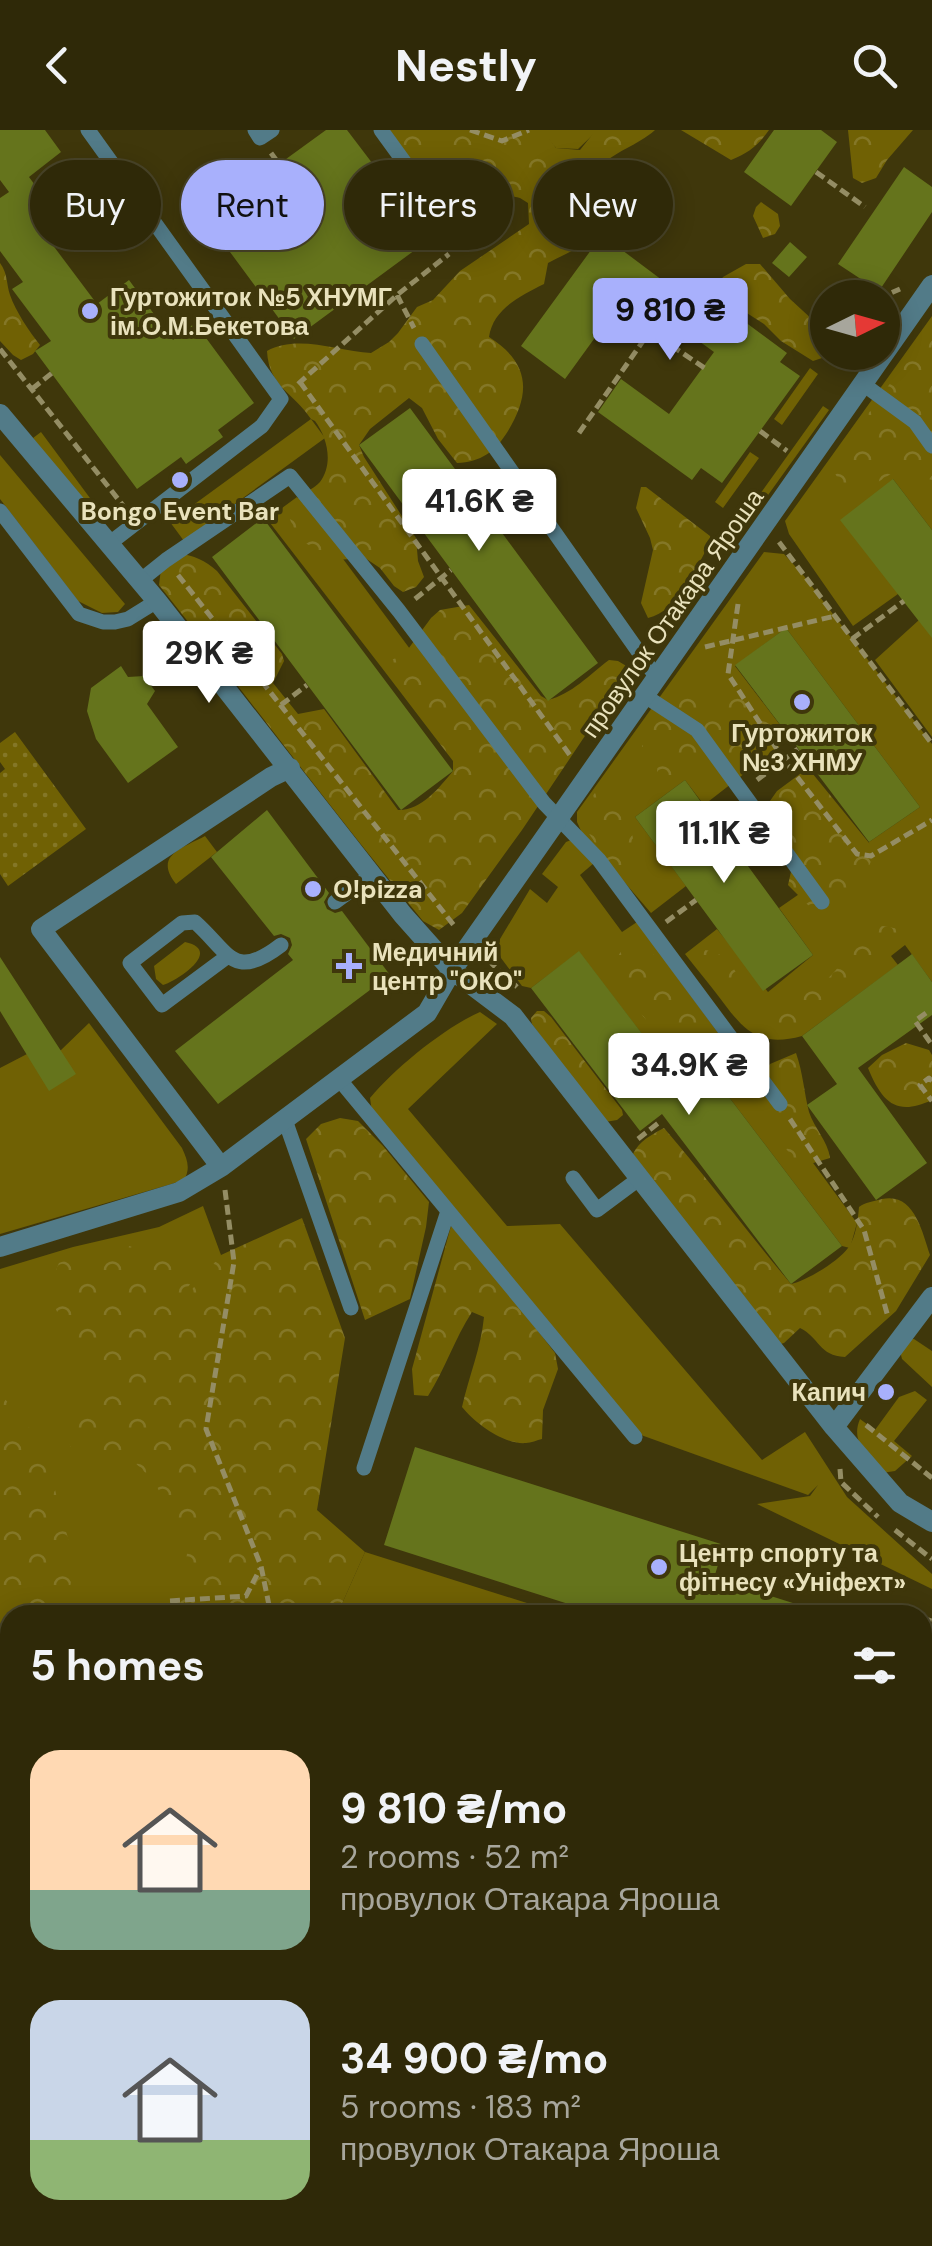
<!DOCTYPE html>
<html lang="en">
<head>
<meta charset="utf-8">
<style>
  :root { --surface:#2f2908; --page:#373112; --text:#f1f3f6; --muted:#a7a69c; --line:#4a4529; --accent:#a8b0fc }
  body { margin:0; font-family:"DM Sans",sans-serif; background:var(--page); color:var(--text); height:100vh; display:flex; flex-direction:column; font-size:38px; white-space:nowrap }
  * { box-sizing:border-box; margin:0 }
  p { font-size:32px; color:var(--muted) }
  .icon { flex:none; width:55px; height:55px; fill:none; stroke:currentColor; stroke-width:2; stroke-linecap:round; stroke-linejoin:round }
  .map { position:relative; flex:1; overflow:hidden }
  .side { position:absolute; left:0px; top:1475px; width:932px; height:642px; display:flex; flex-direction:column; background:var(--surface); border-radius:30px 30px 0 0; box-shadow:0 5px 25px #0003,0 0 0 2px var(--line) }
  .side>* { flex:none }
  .top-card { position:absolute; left:30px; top:30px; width:872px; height:90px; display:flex; gap:20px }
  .needle { width:65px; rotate:85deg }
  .controls { position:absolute; left:810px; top:150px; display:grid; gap:20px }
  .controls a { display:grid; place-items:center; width:90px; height:90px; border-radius:50%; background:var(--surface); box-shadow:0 5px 25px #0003,0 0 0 2px var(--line); font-size:50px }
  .price { position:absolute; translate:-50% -85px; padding:0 22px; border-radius:10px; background:#fff; color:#222; font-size:32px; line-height:65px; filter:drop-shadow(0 2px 5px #0008) }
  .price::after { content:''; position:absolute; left:50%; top:60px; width:30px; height:22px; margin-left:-15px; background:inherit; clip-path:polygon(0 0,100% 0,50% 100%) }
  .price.selected { background:var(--accent); color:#111 }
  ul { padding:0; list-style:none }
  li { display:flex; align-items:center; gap:30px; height:250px; padding:0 30px }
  li span { display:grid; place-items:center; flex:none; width:280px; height:200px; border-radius:30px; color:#555 }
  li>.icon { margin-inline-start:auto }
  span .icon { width:120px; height:120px; fill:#fffc; stroke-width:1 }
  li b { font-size:42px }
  h2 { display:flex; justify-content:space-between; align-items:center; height:120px; padding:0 30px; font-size:42px }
  .tag { padding:0 35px; border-radius:45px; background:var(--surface); box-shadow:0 5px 25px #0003,0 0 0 2px var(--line); font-size:35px; line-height:90px }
  .tag.selected { background:var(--accent); color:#111 }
  header { display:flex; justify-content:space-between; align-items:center; height:130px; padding:0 30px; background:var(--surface); font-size:45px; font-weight:700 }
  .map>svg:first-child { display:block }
  .grass { fill:#706104 }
  .forest { fill:url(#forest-crowns) }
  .park { fill:url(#park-dots) }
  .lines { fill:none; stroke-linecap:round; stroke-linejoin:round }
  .stream { stroke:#773666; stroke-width:9 }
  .building { fill:#65741c }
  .path { stroke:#948d64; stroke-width:5; stroke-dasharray:10 5; stroke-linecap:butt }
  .service { stroke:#527b88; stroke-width:15 }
  .minor { stroke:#527b88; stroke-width:20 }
  .poi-dot { fill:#a8b0fc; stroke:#3f370b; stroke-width:4 }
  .labels { text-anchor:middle; stroke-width:8; stroke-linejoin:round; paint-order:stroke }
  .poi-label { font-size:25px; font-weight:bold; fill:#e9e2bc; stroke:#3f370b; text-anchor:start }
  .street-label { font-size:25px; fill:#e9e2bc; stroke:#3f370b }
</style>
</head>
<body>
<header><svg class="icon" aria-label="back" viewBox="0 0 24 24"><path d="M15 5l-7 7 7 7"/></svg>Nestly<svg class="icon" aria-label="search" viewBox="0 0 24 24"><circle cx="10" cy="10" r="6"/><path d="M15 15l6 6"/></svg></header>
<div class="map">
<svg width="932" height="2116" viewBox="0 0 932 2116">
  <defs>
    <pattern id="forest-crowns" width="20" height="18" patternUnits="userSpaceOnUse" patternTransform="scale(2.5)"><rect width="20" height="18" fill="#706104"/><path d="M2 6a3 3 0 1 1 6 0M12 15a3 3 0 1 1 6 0" fill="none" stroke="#847727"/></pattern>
    <pattern id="park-dots" width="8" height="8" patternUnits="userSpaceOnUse" patternTransform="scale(2.5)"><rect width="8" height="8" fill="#706104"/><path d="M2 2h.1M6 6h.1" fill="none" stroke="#847727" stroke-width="1.8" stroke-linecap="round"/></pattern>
  </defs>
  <rect width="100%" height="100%" fill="#3f370b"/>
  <path class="grass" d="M 541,0 L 598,0 L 578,19 L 556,18 Z
    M 932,186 L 932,400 L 893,349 L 898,464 L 853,496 L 789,404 L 785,391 Z
    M 810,238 L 818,244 L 782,295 L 774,289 Z
    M 823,276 L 829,280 L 761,375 L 755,371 Z
    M 311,289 L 325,308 L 184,411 L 170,392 Z
    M 41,302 L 107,391 L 89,383 L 33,308 Z
    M 750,322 L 759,328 L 723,378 L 715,372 Z
    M 0,325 L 125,474 L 118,482 L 102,483 L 78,471 L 0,369 Z
    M 297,367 L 413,523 L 408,530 L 382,538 L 267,389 Z
    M 764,422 L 784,424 L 804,446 L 932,614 L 932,852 L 905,815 L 891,826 L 898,835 L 802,906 C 755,919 741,896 716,863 C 706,850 695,837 685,824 L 717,799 L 768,862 L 813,825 L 779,778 L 857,724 L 870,726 L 869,712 L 920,677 L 786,498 L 735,536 L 790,608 L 704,675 L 685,650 L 635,687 L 686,756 L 651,783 L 582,703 L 577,692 L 577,682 Z
    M 919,490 L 932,507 L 932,607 L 875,530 Z
    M 205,706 L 217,722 L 176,754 C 153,725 183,718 205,706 Z
    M 571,710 L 594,733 L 580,745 L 622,802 L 637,792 L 857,1093 L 850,1118 L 842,1116 L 713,946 L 688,964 L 579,822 L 531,858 L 522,856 L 501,828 L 498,818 L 500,809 L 530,759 L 547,773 L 558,757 L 542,744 L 566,712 Z
    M 185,812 C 223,820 179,850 163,855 L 156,849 L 154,836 Z
    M 480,882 L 497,894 L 408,979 L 507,1096 L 560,1094 L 762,1330 L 805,1302 L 847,1367 L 932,1444 L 932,1459 L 757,1374 L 810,1366 L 818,1355 L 808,1365 L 641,1305 L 372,982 L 370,968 C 395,938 444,898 480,882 Z
    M 89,893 L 182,1018 C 187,1029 191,1038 184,1050 L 168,1055 L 0,1104 L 0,938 L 27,924 L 35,936 L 61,920 Z
    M 203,1076 L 221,1125 L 199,1354 L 192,1485 L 41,1485 L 0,1274 L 0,1139 L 73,1117 L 159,1097 Z
    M 908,1209 L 914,1209 L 932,1221 L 932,1257 L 902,1229 L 900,1221 Z
    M 915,1261 L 927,1270 L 894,1311 L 912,1326 L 895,1341 L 882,1343 C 868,1325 850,1312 860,1289 L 875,1300 L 899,1267 Z
    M 365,1422 L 565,1485 L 337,1485 Z
    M 923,1606 L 932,1612 L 932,2116 L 877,2116 L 874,2108 L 922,2108 Z"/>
  <path class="forest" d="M 385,0 L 543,0 L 556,18 L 580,20 L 596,0 L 655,0 C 637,16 614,21 598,39 C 604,45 612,50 616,57 C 636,93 573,120 548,133 L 544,154 C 520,166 493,179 489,207 C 530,233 531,263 508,301 C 495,322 481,332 457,333 L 438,309 L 422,278 L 409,268 L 370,299 L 359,315 L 364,327 L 416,408 L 418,431 L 424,447 L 416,457 L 403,462 L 394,456 L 380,438 L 365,428 L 336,430 L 298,409 L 289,387 C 292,380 294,370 300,366 C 307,360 314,359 320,352 C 334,333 327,307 315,291 L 311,289 C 293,262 269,257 267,221 C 297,204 338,221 371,223 L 389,212 L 398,203 L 417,177 L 433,170 L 460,141 L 529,94 L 528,73 L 520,68 C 495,62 441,58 421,42 C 407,30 396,15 385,0 Z
    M 681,0 L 769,0 C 758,16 748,23 731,30 Z
    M 848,0 L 913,0 L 887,30 L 876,48 L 862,53 L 853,48 Z
    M 761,72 L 778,84 L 780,96 L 775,104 L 763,108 L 753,86 L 756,77 Z
    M 0,133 C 8,144 6,153 10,165 C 16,182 29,201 40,215 L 33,224 L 21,230 L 13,225 L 0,211 Z
    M 746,134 L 760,134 L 790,169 L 827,203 L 822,228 L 813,231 L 781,211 L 764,194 L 714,162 L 723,147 Z
    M 932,195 L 932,350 L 897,340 L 867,359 L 853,363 L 843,357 L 833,340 L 835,330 Z
    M 641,357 L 646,357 L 710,406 L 711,411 C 696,437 679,481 648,488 L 641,473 L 653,420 L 650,408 L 636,378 Z
    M 178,423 C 194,426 205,430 217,441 L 282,524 L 284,531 L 273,553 L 298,584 L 324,579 L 398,680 C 421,681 439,658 453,641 L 453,631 L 382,538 L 384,532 L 403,526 L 431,488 L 440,480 L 469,475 L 541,566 L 548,570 C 572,564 589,545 609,530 L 618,531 L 628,537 L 623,549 L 522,700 L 462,783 L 439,800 L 423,791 C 332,681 248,567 159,455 L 161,439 Z
    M 729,556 L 744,557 L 781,608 L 761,625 L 738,641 L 689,630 L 684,637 L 664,650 L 657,643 C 657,629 665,623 661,609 L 655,607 L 642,617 C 642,598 659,585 669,570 L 702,566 Z
    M 808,638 L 874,719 C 869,748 858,744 844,767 L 829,769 L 810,777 L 788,755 L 795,724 C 785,705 773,701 765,678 L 777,661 Z
    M 614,644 C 633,658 628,698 636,720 L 630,730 L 620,739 L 605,729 L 588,702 L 584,688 L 585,676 L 608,646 Z
    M 883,796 L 904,800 L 904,812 L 885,823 L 872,841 L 823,877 L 808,892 L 781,898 L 776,887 C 790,857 806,866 826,850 C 853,829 840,805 883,796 Z
    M 630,814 L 643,814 C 669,837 691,874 712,903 L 710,924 C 707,925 696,926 694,926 C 668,921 620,865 616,839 C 614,828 621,820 630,814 Z
    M 704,820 C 731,821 746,854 745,879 L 735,881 L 694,828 L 698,821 Z
    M 537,881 L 544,881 L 551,887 L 622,980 L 623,985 L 617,990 L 605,992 L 595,980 L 532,894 L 531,888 Z
    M 906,913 L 929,920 L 932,925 L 932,970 C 896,987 882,972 868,938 L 882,925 Z
    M 796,923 C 803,943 804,962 809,982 C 814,998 828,1011 830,1028 L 810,1034 L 793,1028 L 752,973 L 752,960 L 770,934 Z
    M 340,988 L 358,991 L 383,1016 L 429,1072 L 426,1097 L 410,1169 L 365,1190 L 306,1009 L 321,994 Z
    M 664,998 C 708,1049 748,1103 791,1154 C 806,1151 839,1131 848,1118 C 856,1108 858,1089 859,1077 C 866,1072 872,1072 882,1069 C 914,1062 922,1101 930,1125 L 896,1181 L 845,1227 C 819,1226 819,1207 800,1198 L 784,1213 L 777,1215 L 633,1024 C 639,1011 651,1005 664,998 Z
    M 302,1088 L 345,1208 L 317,1380 L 365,1422 L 337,1485 L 177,1485 L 187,1424 L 155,1352 L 126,1324 L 103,1330 L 75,1326 L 65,1304 C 79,1281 88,1271 112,1260 L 110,1245 C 89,1231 47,1182 51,1155 C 52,1148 56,1140 59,1133 L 98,1119 L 121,1114 L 176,1128 L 191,1153 L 177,1171 L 178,1176 L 221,1125 Z
    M 451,1096 L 487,1135 L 555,1223 L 558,1239 L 543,1280 L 542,1309 C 537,1310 531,1313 526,1313 C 504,1315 475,1293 462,1277 C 469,1246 481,1218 484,1187 L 472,1182 C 455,1208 445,1239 428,1266 L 414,1265 L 412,1239 Z
    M 0,1265 L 20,1283 L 38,1312 L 50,1341 L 74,1431 L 66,1485 L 10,1485 L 10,1835 L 0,1820 Z
    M 0,2068 L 10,2071 L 10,2108 L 874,2108 L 876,2116 L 0,2116 Z"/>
  <path class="park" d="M 15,602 L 86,699 L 8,756 L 0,744 L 0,643 L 5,639 L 0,632 L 0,613 Z"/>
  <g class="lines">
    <path class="stream" d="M 0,1547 L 10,1562
      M 395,2108 L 402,2116"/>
  </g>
  <path class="building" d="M 0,0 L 45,0 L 61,22 L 29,47 L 66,97 L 49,110 L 97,174 L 129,150 L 173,210 L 195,193 L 254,273 L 218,300 L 223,307 L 186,334 L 181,327 L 137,359 L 35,221 L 51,211 L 12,159 L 23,152 L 0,121 L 0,68 L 9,62 L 0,50 Z
    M 326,0 L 347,0 L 430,109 L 294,209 L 205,88 Z
    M 774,0 L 821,0 L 837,12 L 791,76 L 744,42 Z
    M 904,37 L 932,57 L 932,82 L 879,161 L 838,134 Z
    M 602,105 L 682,165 L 691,152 L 787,223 L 780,232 L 800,246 L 722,353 L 701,338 L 692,350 L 598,282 L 621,249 L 669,284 L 714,222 L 645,172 L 631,192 L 615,180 L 565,249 L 521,216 Z
    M 790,112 L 807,127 L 789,147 L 772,133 Z
    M 410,278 L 598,533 L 548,571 L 359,315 Z
    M 893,349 L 932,400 L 932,508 L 840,390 Z
    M 263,388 L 453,641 L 401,680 L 212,427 Z
    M 786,498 L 920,677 L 869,712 L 735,535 Z
    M 121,536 L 128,547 L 144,546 L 155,561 L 147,574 L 178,617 L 128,653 L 96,609 L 87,581 L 91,558 Z
    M 685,650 L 813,825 L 763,861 L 635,687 Z
    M 267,680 L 329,763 L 324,772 L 327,779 L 335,783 L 342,781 L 390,845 L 218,974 L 175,921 L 293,830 L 288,824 L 292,815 L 290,808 L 281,804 L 274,806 L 211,727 Z
    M 579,821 L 688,964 L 713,946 L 842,1116 L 791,1154 L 662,984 L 640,1001 L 531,858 Z
    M 912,824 L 932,852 L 932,885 L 858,938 L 927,1033 L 876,1070 L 807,975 L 837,954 L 802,906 Z
    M 0,827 L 76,944 L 49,961 L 0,881 Z
    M 415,1317 L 724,1415 L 714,1448 L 815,1480 L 814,1485 L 603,1485 L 384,1415 Z"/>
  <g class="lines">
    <path class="path" d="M 470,0 L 502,11 L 529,0
      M 271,23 L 279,34
      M 816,42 L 865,77
      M 397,165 L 414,198
      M 886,176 L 891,163 L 900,159
      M 0,219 L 125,378
      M 300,252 L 572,628
      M 298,254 L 397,165 L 449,124
      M 32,259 L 52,243
      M 760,301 L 787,321
      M 579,303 L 650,201 L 706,239
      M 779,412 L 932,614
      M 178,445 L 456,798
      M 415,469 L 451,440
      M 738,474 L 728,544 L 784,630 L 857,724 L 871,726 L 932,690
      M 852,509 L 904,471
      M 705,517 L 835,486
      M 281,575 L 307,555
      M 757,650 L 798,619
      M 666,792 L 696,770
      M 488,830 L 517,857
      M 926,883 L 915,891 L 932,915
      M 932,951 L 929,948 L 920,955 L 932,971
      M 790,989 L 864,1100 L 888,1187
      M 638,1009 L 661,991
      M 225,1060 L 234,1132 L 206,1299 L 261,1436 L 271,1485
      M 866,1295 L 932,1348
      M 840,1339 L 841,1352 L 878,1387
      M 895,1400 L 932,1429
      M 170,1471 L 246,1466 L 260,1439
      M 906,1483 L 913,1485
      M 922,1488 L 932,1491"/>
    <path class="service" d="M 88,0 L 281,269 L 262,296 L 110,413
      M 255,0 L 260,8 L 272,0
      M 381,0 L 463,113
      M 422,214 L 657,548
      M 863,254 L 915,292 L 932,316
      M 0,381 L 79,484 L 103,492 L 115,492 L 128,489 L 157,471
      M 141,450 L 166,430 L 290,346 L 399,481 L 544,673 L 599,730 L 780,974
      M 645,566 L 697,600 L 822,772
      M 335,772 L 372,745
      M 228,826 L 162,875 L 130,833 L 182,793 L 195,792 C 229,822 233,852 281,815
      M 339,949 L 635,1307
      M 285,990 L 351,1178
      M 573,1048 L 597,1080 L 640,1048
      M 364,1338 L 448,1081
      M 0,1942 L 6,1954 L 0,1992"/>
    <path class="minor" d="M 0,284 L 157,471 L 403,785 L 452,840 L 513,886 L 834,1297 L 900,1373 L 932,1392
      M 290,638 L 271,647 L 41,799 L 221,1037 L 427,883 L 452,840 L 932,155
      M 0,1117 L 179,1062 L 221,1037
      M 834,1297 L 932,1167"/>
  </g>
  <g class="poi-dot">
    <circle cx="90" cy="181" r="10"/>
    <circle cx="180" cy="350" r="10"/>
    <circle cx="802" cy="572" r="10"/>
    <circle cx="313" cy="759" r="10"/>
    <path d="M344 821h10v10h10v10h-10v10h-10v-10h-10v-10h10z"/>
    <circle cx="886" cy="1262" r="10"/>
    <circle cx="659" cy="1437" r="10"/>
  </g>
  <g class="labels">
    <g class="poi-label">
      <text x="110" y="176">Гуртожиток №5 ХНУМГ<tspan x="110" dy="29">ім.О.М.Бекетова</tspan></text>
      <text x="180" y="390" text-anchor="middle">Bongo Event Bar</text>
      <text x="802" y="612" text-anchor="middle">Гуртожиток<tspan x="802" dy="29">№3 ХНМУ</tspan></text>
      <text x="333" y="768">O!pizza</text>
      <text x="372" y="831">Медичний<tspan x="372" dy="29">центр "ОКО"</tspan></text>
      <text x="866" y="1271" text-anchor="end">Капич</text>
      <text x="679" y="1432">Центр спорту та<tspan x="679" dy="29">фітнесу «Уніфехт»</tspan></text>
    </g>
    <g class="street-label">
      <text transform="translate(672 483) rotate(-55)" y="9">провулок Отакара Яроша</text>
    </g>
  </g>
</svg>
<div class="controls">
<a><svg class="needle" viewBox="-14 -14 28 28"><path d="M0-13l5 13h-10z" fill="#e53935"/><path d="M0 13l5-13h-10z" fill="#a7a69c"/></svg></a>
</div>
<b class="price selected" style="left:670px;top:233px">9 810 ₴</b>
<b class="price" style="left:479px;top:424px">41.6K ₴</b>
<b class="price" style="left:209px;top:576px">29K ₴</b>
<b class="price" style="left:724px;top:756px">11.1K ₴</b>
<b class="price" style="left:689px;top:988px">34.9K ₴</b>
<div class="top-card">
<a class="tag">Buy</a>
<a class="tag selected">Rent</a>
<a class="tag">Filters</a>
<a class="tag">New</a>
</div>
<section class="side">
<h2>5 homes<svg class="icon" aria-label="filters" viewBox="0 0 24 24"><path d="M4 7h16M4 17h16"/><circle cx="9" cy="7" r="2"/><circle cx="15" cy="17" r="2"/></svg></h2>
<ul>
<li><span style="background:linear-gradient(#ffd9b3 70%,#7fa58c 0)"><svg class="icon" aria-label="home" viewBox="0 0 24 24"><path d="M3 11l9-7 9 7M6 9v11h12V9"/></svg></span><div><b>9 810 ₴/mo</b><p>2 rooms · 52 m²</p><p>провулок Отакара Яроша</p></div></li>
<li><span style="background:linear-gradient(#c9d6e8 70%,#8fb573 0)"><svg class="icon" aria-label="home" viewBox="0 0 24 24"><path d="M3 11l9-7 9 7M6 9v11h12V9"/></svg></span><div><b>34 900 ₴/mo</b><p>5 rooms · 183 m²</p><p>провулок Отакара Яроша</p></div></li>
</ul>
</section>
</div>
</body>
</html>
